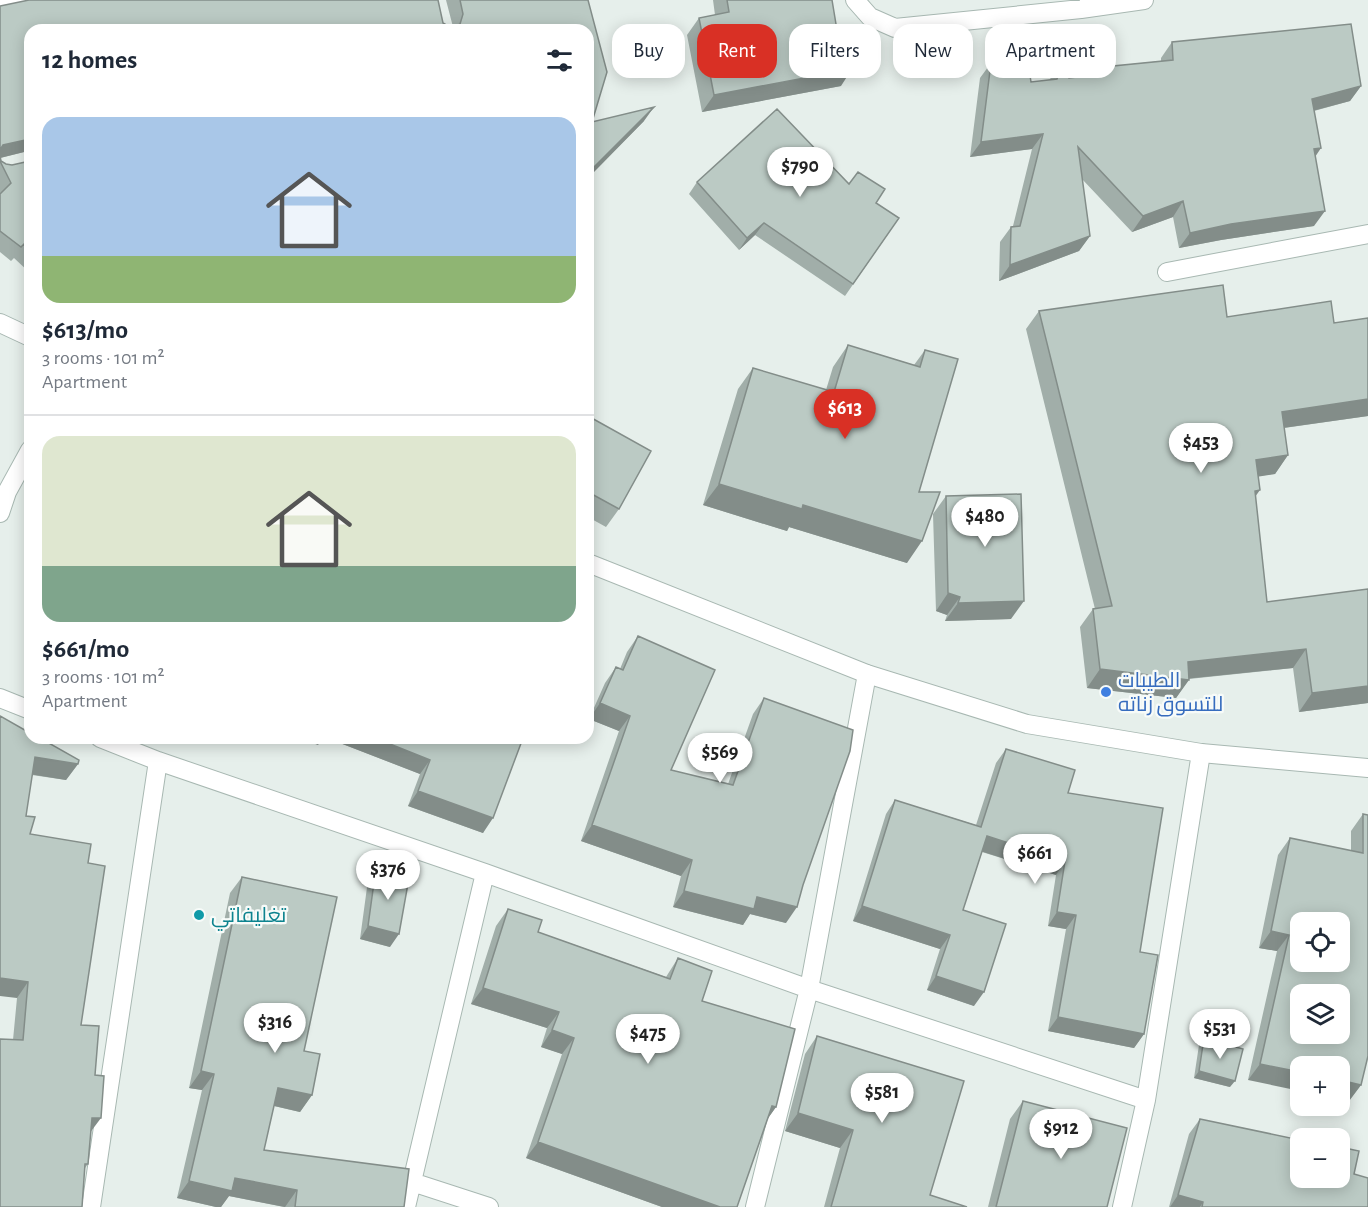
<!DOCTYPE html>
<html lang="en">
<head>
<meta charset="utf-8">
<style>
  :root { --surface:#fff; --page:#f2f2f3; --text:#1f2937; --muted:#747a83; --line:#e0e1e3; --accent:#d93025 }
  body { margin:0; font-family:"Alegreya Sans",Cairo,sans-serif; background:var(--page); color:var(--text); height:100vh; display:flex; flex-direction:column; font-size:22px; white-space:nowrap }
  * { box-sizing:border-box; margin:0 }
  p { font-size:20px; color:var(--muted) }
  .icon { flex:none; width:33px; height:33px; fill:none; stroke:currentColor; stroke-width:2; stroke-linecap:round; stroke-linejoin:round }
  .map { position:relative; flex:1; overflow:hidden }
  .sheet { position:absolute; left:24px; top:24px; width:570px; height:720px; display:flex; flex-direction:column; background:var(--surface); border-radius:18px; box-shadow:0 3px 15px #0003 }
  .sheet>* { flex:none }
  .guide { position:absolute; left:612px; top:24px; width:570px; height:54px; display:flex; gap:12px }
  .buttons { position:absolute; left:1290px; top:912px; display:grid; gap:12px }
  .buttons a { display:grid; place-items:center; width:60px; height:60px; border-radius:12px; background:var(--surface); box-shadow:0 3px 15px #0003; font-size:30px }
  .price { position:absolute; translate:-50% -51px; padding:0 14px; border-radius:21px; background:#fff; color:#222; font-size:20px; line-height:39px; filter:drop-shadow(0 2px 3px #0008) }
  .price::after { content:''; position:absolute; left:50%; top:36px; width:18px; height:14px; margin-left:-9px; background:inherit; clip-path:polygon(0 0,100% 0,50% 100%) }
  .price.active { background:var(--accent); color:#fff }
  ul { padding:0; list-style:none }
  li { display:grid; align-content:center; gap:12px; height:318px; padding:0 18px }
  li+li { border-top:2px solid var(--line) }
  li span { display:grid; place-items:center; height:186px; border-radius:18px; color:#555 }
  li>.icon { margin-inline-start:auto }
  span .icon { width:108px; height:108px; fill:#fffc; stroke-width:1 }
  li b { font-size:26px }
  h2 { display:flex; justify-content:space-between; align-items:center; height:72px; padding:0 18px; font-size:26px }
  .pill { padding:0 21px; border-radius:18px; background:var(--surface); box-shadow:0 3px 15px #0003; font-size:21px; line-height:54px }
  .pill.active { background:var(--accent); color:#fff }
  .map>svg:first-child { display:block }
  .lines { fill:none; stroke-linecap:round; stroke-linejoin:round }
  .minor-casing { stroke:#a8b8b2; stroke-width:20 }
  .tertiary-casing { stroke:#a8b8b2; stroke-width:20 }
  .minor { stroke:#fff; stroke-width:18 }
  .tertiary { stroke:#fff; stroke-width:18 }
  .wall { fill:#a1aea9 }
  .shaded-wall { fill:#838d89 }
  .building { fill:#bbcac4; stroke:#838d89; stroke-width:1.5; fill-rule:evenodd }
  .shop-dot { fill:#3f7fe0; stroke:#f7fbf9; stroke-width:2 }
  .culture-dot { fill:#0f9aa8; stroke:#f7fbf9; stroke-width:2 }
  .labels { text-anchor:middle; stroke-width:4.5; stroke-linejoin:round; paint-order:stroke }
  .shop-label { font-size:21px; fill:#366cbe; stroke:#f7fbf9; text-anchor:start }
  .culture-label { font-size:21px; fill:#0d838f; stroke:#f7fbf9; text-anchor:start }
</style>
</head>
<body>
<div class="map">
<svg width="1368" height="1207" viewBox="0 0 1368 1207">
  <rect width="100%" height="100%" fill="#e6efeb"/>
  <g class="lines">
    <g class="minor-casing">
      <path id="minor" d="M 855,0 L 870,17 L 895,28 L 1081,9 L 1144,0
        M 0,4 L 18,0
        M 1167,272 L 1368,234
        M 0,513 L 7,492 L 30,450
        M 0,698 L 30,710
        M 100,738 L 158,761 L 485,873 L 809,989 L 1146,1100
        M 412,1182 L 489,1207
        M 91,1207 L 158,761
        M 406,1207 L 485,873
        M 755,1207 L 809,989 L 867,674
        M 1122,1207 L 1146,1100 L 1201,753"/>
    </g>
    <g class="tertiary-casing">
      <path id="tertiary" d="M 0,323 L 30,337
        M 588,563 L 867,674 L 1027,724 L 1201,753 L 1368,768"/>
    </g>
    <use href="#minor" class="minor"/>
    <use href="#tertiary" class="tertiary"/>
  </g>
  <path class="wall" d="M 446,0 L 588,0 L 592,122 L 644,121 L 588,178 L 588,30 L 30,30 L 30,151 L 28,151 L 0,158 L 1,161 L 6,164 L 12,165 L 30,161 L 30,273 L 14,258 L 11,261 L 0,252 L 0,6 L 443,23 L 448,26 L 453,27 Z
    M 713,0 L 832,0 L 841,86 L 702,112 L 687,35 L 699,18 L 715,15 Z
    M 1172,42 L 1361,86 L 1350,101 L 1314,111 L 1315,157 L 1314,226 L 1221,240 L 1179,248 L 1173,217 L 1132,232 L 1082,179 L 1090,236 L 1079,251 L 999,281 L 1000,242 L 1011,227 L 1013,226 L 1032,149 L 970,157 L 980,78 L 991,63 L 1031,82 L 1050,80 L 1053,68 L 1064,53 L 1069,78 L 1098,74 L 1103,67 L 1161,61 L 1161,58 Z
    M 697,182 L 876,203 L 899,218 L 845,296 L 755,235 L 739,250 L 689,194 Z
    M 1039,311 L 1227,317 L 1334,323 L 1368,318 L 1368,416 L 1284,428 L 1288,455 L 1275,474 L 1258,476 L 1255,497 L 1267,602 L 1368,703 L 1299,712 L 1293,668 L 1189,679 L 1176,698 L 1087,688 L 1080,627 L 1093,609 L 1095,609 L 1026,329 Z
    M 848,345 L 914,365 L 925,350 L 919,492 L 907,563 L 789,527 L 787,531 L 703,505 L 738,389 L 753,368 L 826,390 L 833,367 Z
    M 588,416 L 619,509 L 606,527 L 588,517 Z
    M 946,496 L 1011,619 L 945,621 L 947,615 L 936,611 L 933,514 Z
    M 638,636 L 671,770 L 728,784 L 753,714 L 764,698 L 786,923 L 750,914 L 743,925 L 673,907 L 681,876 L 581,841 L 619,731 L 589,719 L 605,683 L 616,667 L 620,669 L 627,652 Z
    M 30,650 L 30,676 L 25,675 Z
    M 0,716 L 78,764 L 66,780 L 32,775 L 26,816 L 30,834 L 88,863 L 81,1025 L 90,1133 L 88,1164 L 85,1168 L 13,1040 L 17,998 Z
    M 327,738 L 523,738 L 483,833 L 408,806 L 420,774 Z
    M 1006,749 L 1068,793 L 1140,952 L 1144,1034 L 1134,1048 L 1048,1031 L 1066,929 L 1048,926 L 1056,875 L 982,852 L 963,910 L 974,1006 L 927,990 L 940,949 L 853,921 L 886,814 L 895,800 L 976,825 L 996,763 Z
    M 1363,814 L 1361,1085 L 1349,1101 L 1340,1099 L 1340,1066 L 1248,1080 L 1277,951 L 1259,948 L 1278,855 L 1290,838 L 1351,851 L 1351,831 Z
    M 376,868 L 390,947 L 360,939 L 368,880 Z
    M 242,877 L 304,1051 L 312,1095 L 300,1112 L 274,1106 L 264,1150 L 404,1207 L 284,1207 L 229,1196 L 221,1207 L 216,1207 L 177,1198 L 202,1090 L 189,1088 L 230,893 Z
    M 508,909 L 538,932 L 666,977 L 678,958 L 702,1001 L 776,1107 L 768,1118 L 737,1207 L 662,1207 L 526,1158 L 562,1054 L 541,1047 L 547,1028 L 471,1004 L 496,926 Z
    M 817,1036 L 930,1195 L 967,1207 L 824,1207 L 840,1148 L 785,1131 L 805,1054 Z
    M 1204,1038 L 1230,1087 L 1194,1078 L 1199,1045 Z
    M 1023,1101 L 1107,1207 L 988,1207 L 1010,1119 Z
    M 1200,1119 L 1354,1174 L 1368,1207 L 1169,1207 L 1189,1134 Z"/>
  <path class="shaded-wall" d="M 852,69 L 841,86 L 702,112 L 714,95 Z
    M 1361,86 L 1350,101 L 1301,114 L 1312,99 Z
    M 654,107 L 644,121 L 588,178 L 588,173 Z
    M 1043,134 L 1032,149 L 970,157 L 981,142 Z
    M 30,139 L 30,151 L 28,151 L 0,158 L 0,149 L 3,145 Z
    M 1321,148 L 1311,163 L 1314,149 Z
    M 1183,201 L 1173,217 L 1132,232 L 1143,216 Z
    M 1325,211 L 1314,226 L 1221,240 L 1179,248 L 1190,233 L 1231,224 Z
    M 764,223 L 755,235 L 739,250 L 747,238 Z
    M 1090,236 L 1079,251 L 999,281 L 1010,265 Z
    M 1368,399 L 1368,416 L 1269,430 L 1282,412 Z
    M 1288,455 L 1275,474 L 1243,479 L 1256,460 Z
    M 719,484 L 803,505 L 922,541 L 907,563 L 789,527 L 787,531 L 703,505 Z
    M 1260,490 L 1247,508 L 1255,491 Z
    M 948,593 L 960,597 L 947,615 L 936,611 Z
    M 1024,601 L 1011,619 L 945,621 L 958,603 Z
    M 1306,649 L 1293,668 L 1184,679 L 1189,680 L 1176,698 L 1087,688 L 1100,669 L 1188,662 Z
    M 30,668 L 30,676 L 25,675 Z
    M 1368,686 L 1368,703 L 1299,712 L 1312,693 Z
    M 600,703 L 630,716 L 619,731 L 589,719 Z
    M 299,738 L 323,738 L 318,745 Z
    M 327,738 L 375,738 L 430,760 L 420,774 Z
    M 35,757 L 78,764 L 66,780 L 23,773 Z
    M 418,791 L 493,818 L 483,833 L 408,806 Z
    M 592,825 L 692,860 L 681,876 L 581,841 Z
    M 987,836 L 1065,861 L 1056,875 L 977,850 Z
    M 684,891 L 757,897 L 797,907 L 786,923 L 750,914 L 743,925 L 673,907 Z
    M 862,906 L 950,935 L 940,949 L 853,921 Z
    M 1057,912 L 1076,915 L 1066,929 L 1048,926 Z
    M 368,926 L 399,934 L 390,947 L 360,939 Z
    M 1271,931 L 1289,935 L 1277,951 L 1259,948 Z
    M 936,976 L 984,992 L 974,1006 L 927,990 Z
    M 0,978 L 28,982 L 17,998 L 0,996 Z
    M 483,988 L 559,1012 L 547,1028 L 471,1004 Z
    M 1058,1017 L 1144,1034 L 1134,1048 L 1048,1031 Z
    M 552,1030 L 574,1038 L 562,1054 L 541,1047 Z
    M 1260,1064 L 1300,1072 L 1300,1091 L 1248,1080 Z
    M 201,1071 L 214,1074 L 202,1090 L 189,1088 Z
    M 1199,1071 L 1235,1081 L 1230,1087 L 1194,1078 Z
    M 1340,1080 L 1361,1085 L 1349,1101 L 1340,1099 Z
    M 278,1088 L 312,1095 L 300,1112 L 266,1104 Z
    M 772,1106 L 776,1107 L 764,1124 Z
    M 798,1113 L 853,1130 L 840,1148 L 785,1131 Z
    M 92,1118 L 101,1118 L 89,1134 Z
    M 538,1142 L 720,1207 L 662,1207 L 526,1158 Z
    M 235,1178 L 297,1190 L 285,1207 L 229,1196 L 221,1207 L 216,1207 L 177,1198 L 189,1181 Z
    M 1178,1195 L 1203,1202 L 1200,1207 L 1170,1207 Z"/>
  <path class="building" d="M 29,0 L 438,0 L 443,23 L 448,26 L 455,27 L 460,24 L 463,14 L 460,0 L 588,0 L 607,72 L 592,122 L 654,107 L 588,173 L 588,30 L 515,30 L 514,28 L 501,30 L 30,30 L 30,139 L 3,145 L 0,150 L 0,6 Z
    M 727,0 L 832,0 L 837,30 L 844,28 L 852,69 L 714,95 L 699,18 L 729,12 Z
    M 1351,24 L 1361,86 L 1312,99 L 1321,148 L 1314,149 L 1325,211 L 1231,224 L 1190,233 L 1183,201 L 1143,216 L 1078,147 L 1090,236 L 1010,265 L 1011,227 L 1020,226 L 1043,134 L 981,142 L 991,63 L 1027,56 L 1031,82 L 1057,79 L 1064,53 L 1069,78 L 1103,74 L 1103,67 L 1173,60 L 1172,42 Z
    M 777,109 L 849,184 L 858,172 L 885,189 L 876,203 L 899,218 L 853,284 L 764,223 L 747,238 L 697,182 Z
    M 0,156 L 1,161 L 6,164 L 12,165 L 30,161 L 30,250 L 24,244 L 21,247 L 0,231 L 0,194 L 11,183 L 0,161 Z
    M 1223,285 L 1227,317 L 1331,301 L 1334,323 L 1368,318 L 1368,399 L 1282,412 L 1288,455 L 1256,460 L 1260,490 L 1255,491 L 1267,602 L 1368,589 L 1368,686 L 1312,693 L 1306,649 L 1188,662 L 1189,680 L 1100,669 L 1093,609 L 1112,606 L 1039,311 Z
    M 848,345 L 920,367 L 925,350 L 958,359 L 919,492 L 940,492 L 922,541 L 803,505 L 802,509 L 719,484 L 753,368 L 834,392 Z
    M 588,416 L 651,451 L 619,509 L 588,492 Z
    M 1021,494 L 1024,601 L 958,603 L 960,597 L 948,593 L 946,496 Z
    M 638,636 L 715,670 L 671,770 L 733,785 L 764,698 L 853,730 L 850,751 L 803,885 L 797,907 L 757,897 L 754,909 L 684,891 L 692,860 L 592,825 L 630,716 L 600,703 L 616,667 L 623,670 Z
    M 0,716 L 30,733 L 30,738 L 40,738 L 79,760 L 78,764 L 35,757 L 26,816 L 35,817 L 30,834 L 91,844 L 88,863 L 105,866 L 81,1025 L 99,1026 L 95,1075 L 104,1076 L 101,1118 L 92,1118 L 88,1164 L 85,1164 L 82,1207 L 0,1207 L 0,1039 L 23,1040 L 28,982 L 0,978 Z
    M 375,738 L 523,738 L 493,818 L 418,791 L 430,760 Z
    M 1006,749 L 1075,770 L 1068,793 L 1163,808 L 1140,952 L 1158,955 L 1144,1034 L 1058,1017 L 1076,915 L 1057,912 L 1065,861 L 987,836 L 963,910 L 1006,924 L 984,992 L 936,976 L 950,935 L 862,906 L 895,800 L 981,827 Z
    M 1363,814 L 1368,815 L 1368,1056 L 1361,1085 L 1340,1080 L 1340,1066 L 1300,1066 L 1300,1072 L 1260,1064 L 1289,935 L 1271,931 L 1290,838 L 1363,853 ZM 1300,922 L 1340,922 L 1340,962 L 1300,962 ZM 1300,994 L 1340,994 L 1340,1034 L 1300,1034 Z
    M 376,868 L 409,878 L 399,934 L 368,926 Z
    M 242,877 L 337,897 L 304,1051 L 320,1054 L 312,1095 L 278,1088 L 264,1150 L 409,1169 L 404,1207 L 295,1207 L 297,1190 L 235,1178 L 232,1191 L 189,1181 L 214,1074 L 201,1071 Z
    M 508,909 L 542,920 L 538,932 L 670,979 L 678,958 L 712,971 L 702,1001 L 795,1029 L 776,1107 L 772,1106 L 737,1207 L 720,1207 L 538,1142 L 574,1038 L 552,1030 L 559,1012 L 483,988 Z
    M 817,1036 L 964,1081 L 930,1195 L 967,1207 L 831,1207 L 853,1130 L 798,1113 Z
    M 1204,1038 L 1243,1049 L 1235,1081 L 1199,1071 Z
    M 1023,1101 L 1127,1128 L 1107,1207 L 996,1207 Z
    M 1200,1119 L 1300,1140 L 1300,1178 L 1340,1178 L 1340,1147 L 1359,1151 L 1354,1174 L 1368,1178 L 1368,1207 L 1202,1207 L 1203,1202 L 1178,1195 Z"/>
  <circle class="shop-dot" cx="1106" cy="692" r="6"/>
  <circle class="culture-dot" cx="199" cy="915" r="6"/>
  <g class="labels">
    <g class="shop-label">
      <text x="1118" y="687">الطيبات<tspan x="1118" dy="24">للتسوق زناته</tspan></text>
    </g>
    <g class="culture-label">
      <text x="211" y="922">تغليفاتي</text>
    </g>
  </g>
</svg>
<div class="buttons">
<a><svg class="icon" aria-label="locate" viewBox="0 0 24 24"><circle cx="12" cy="12" r="6"/><path d="M12 2v4M12 18v4M2 12h4M18 12h4"/></svg></a>
<a><svg class="icon" aria-label="layers" viewBox="0 0 24 24"><path d="M12 4l9 5-9 5-9-5zM3 14l9 5 9-5"/></svg></a>
<a>+</a>
<a>−</a>
</div>
<b class="price" style="left:800px;top:198px">$790</b>
<b class="price active" style="left:845px;top:440px">$613</b>
<b class="price" style="left:1201px;top:474px">$453</b>
<b class="price" style="left:985px;top:548px">$480</b>
<b class="price" style="left:720px;top:784px">$569</b>
<b class="price" style="left:1035px;top:885px">$661</b>
<b class="price" style="left:388px;top:901px">$376</b>
<b class="price" style="left:275px;top:1054px">$316</b>
<b class="price" style="left:1220px;top:1060px">$531</b>
<b class="price" style="left:648px;top:1065px">$475</b>
<b class="price" style="left:882px;top:1124px">$581</b>
<b class="price" style="left:1061px;top:1160px">$912</b>
<div class="guide">
<a class="pill">Buy</a>
<a class="pill active">Rent</a>
<a class="pill">Filters</a>
<a class="pill">New</a>
<a class="pill">Apartment</a>
</div>
<section class="sheet">
<h2>12 homes<svg class="icon" aria-label="filters" viewBox="0 0 24 24"><path d="M4 7h16M4 17h16"/><circle cx="9" cy="7" r="2"/><circle cx="15" cy="17" r="2"/></svg></h2>
<ul>
<li><span style="background:linear-gradient(#a9c7e8 75%,#8fb573 0)"><svg class="icon" aria-label="home" viewBox="0 0 24 24"><path d="M3 11l9-7 9 7M6 9v11h12V9"/></svg></span><div><b>$613/mo</b><p>3 rooms · 101 m²</p><p>Apartment</p></div></li>
<li><span style="background:linear-gradient(#dfe7d0 70%,#7fa58c 0)"><svg class="icon" aria-label="home" viewBox="0 0 24 24"><path d="M3 11l9-7 9 7M6 9v11h12V9"/></svg></span><div><b>$661/mo</b><p>3 rooms · 101 m²</p><p>Apartment</p></div></li>
</ul>
</section>
</div>
</body>
</html>
